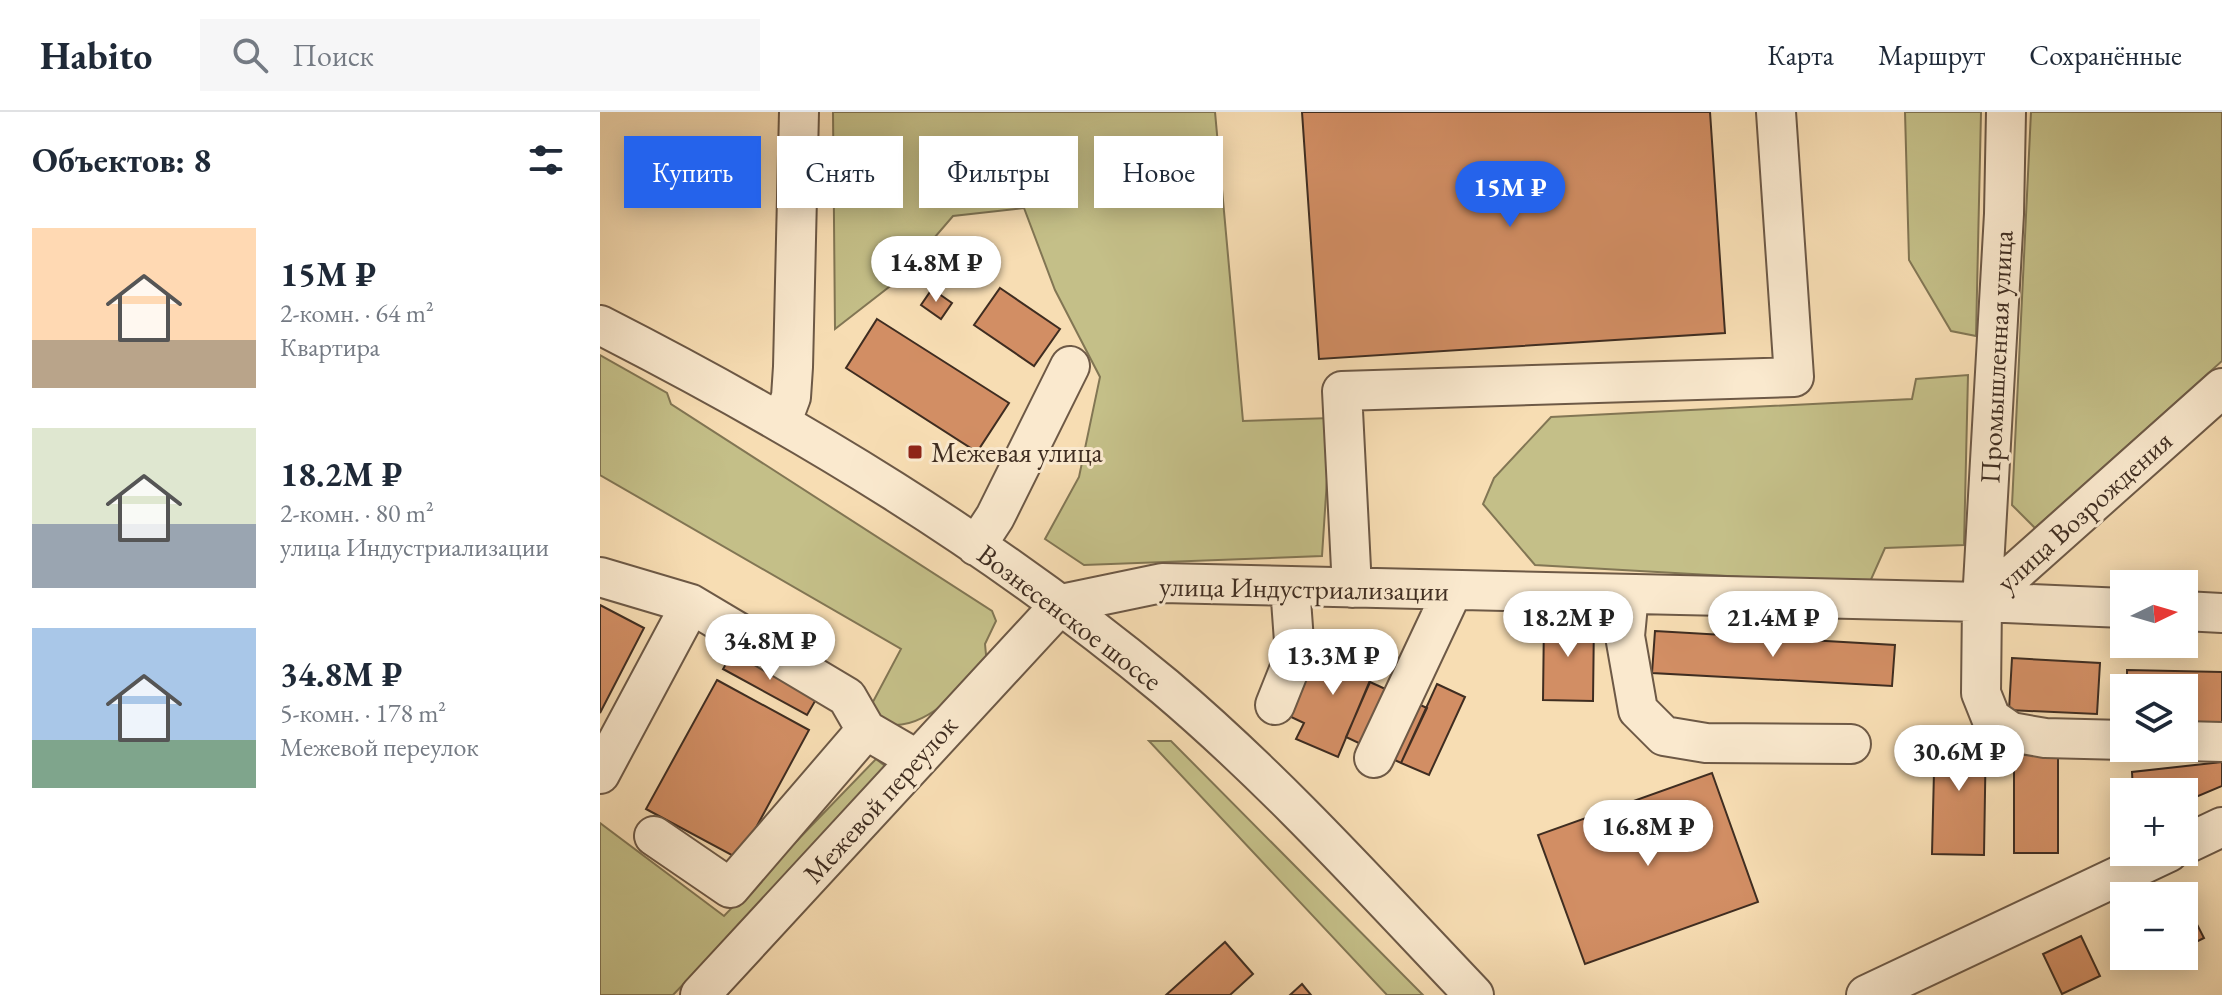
<!DOCTYPE html>
<html lang="ru">
<head>
<meta charset="utf-8">
<style>
  :root { --surface:#fff; --page:#f6f6f7; --text:#1f2937; --muted:#747a83; --line:#e0e1e3; --accent:#2563eb }
  body { margin:0; font-family:"EB Garamond",serif; background:var(--page); color:var(--text); height:100vh; display:flex; flex-direction:column; font-size:30px; white-space:nowrap }
  * { box-sizing:border-box; margin:0 }
  p { font-size:26px; color:var(--muted) }
  .icon { flex:none; width:44px; height:44px; fill:none; stroke:currentColor; stroke-width:2; stroke-linecap:round; stroke-linejoin:round }
  .map { position:relative; flex:1; overflow:hidden }
  .drawer { display:flex; flex-direction:column; background:var(--surface); width:600px }
  .drawer>* { flex:none }
  .hud { position:absolute; left:24px; top:24px; width:760px; height:72px; display:flex; gap:16px }
  .needle { width:52px; rotate:85deg }
  .fabs { position:absolute; left:1510px; top:458px; display:grid; gap:16px }
  .fabs a { display:grid; place-items:center; width:88px; height:88px; border-radius:0px; background:var(--surface); box-shadow:0 4px 20px #0003; font-size:40px }
  .price { position:absolute; translate:-50% -68px; padding:0 18px; border-radius:28px; background:#fff; color:#222; font-size:26px; line-height:52px; filter:drop-shadow(0 2px 4px #0008) }
  .price::after { content:''; position:absolute; left:50%; top:48px; width:24px; height:18px; margin-left:-12px; background:inherit; clip-path:polygon(0 0,100% 0,50% 100%) }
  .price.selected { background:var(--accent); color:#fff }
  ul { padding:0; list-style:none }
  li { display:flex; align-items:center; gap:24px; height:200px; padding:0 32px }
  li span { display:grid; place-items:center; flex:none; width:224px; height:160px; border-radius:0px; color:#555 }
  li>.icon { margin-inline-start:auto }
  span .icon { width:96px; height:96px; fill:#fffc; stroke-width:1 }
  li b { font-size:34px }
  h2 { display:flex; justify-content:space-between; align-items:center; height:96px; padding:0 32px; font-size:34px }
  .tag { padding:0 28px; border-radius:0px; background:var(--surface); box-shadow:0 4px 20px #0003; font-size:28px; line-height:72px }
  .tag.selected { background:var(--accent); color:#fff }
  header { display:flex; align-items:center; gap:48px; box-sizing:border-box; height:112px; padding:0 40px; background:var(--surface); border-bottom:2px solid var(--line) }
  header strong { font-size:38px }
  nav { display:flex; gap:44px; margin-inline-start:auto; font-size:28px }
  .search { width:560px; height:72px; background:var(--page); display:flex; align-items:center; gap:20px; box-sizing:border-box; padding:0 28px; border-radius:0px; color:var(--muted); font-size:30px }
  main { display:flex; flex:1; min-height:0 }
  .map>svg:first-child { display:block }
  .green { fill:#c4bf88; stroke:#827654; stroke-width:2 }
  .building { fill:#d28e64; stroke:#3f2d21; stroke-width:2 }
  .lines { fill:none; stroke-linecap:round; stroke-linejoin:round }
  .minor-casing { stroke:#6d5946; stroke-width:42 }
  .minor { stroke:#fae9ce; stroke-width:38 }
  .poi-dot { fill:#8f2418; stroke:#fae9ce; stroke-width:3 }
  .labels { text-anchor:middle; stroke-width:6; stroke-linejoin:round; paint-order:stroke }
  .street-label { font-size:28px; fill:#3f2d21; stroke:#fae9ce }
  .poi-label { font-size:28px; fill:#3f2d21; stroke:#fae9ce; text-anchor:start }
</style>
</head>
<body>
<header>
<strong>Habito</strong>
<div class="search"><svg class="icon" aria-label="search" viewBox="0 0 24 24"><circle cx="10" cy="10" r="6"/><path d="M15 15l6 6"/></svg>Поиск</div>
<nav><a>Карта</a><a>Маршрут</a><a>Сохранённые</a></nav>
</header>
<main>
<section class="drawer">
<h2>Объектов: 8<svg class="icon" aria-label="filters" viewBox="0 0 24 24"><path d="M4 7h16M4 17h16"/><circle cx="9" cy="7" r="2"/><circle cx="15" cy="17" r="2"/></svg></h2>
<ul>
<li><span style="background:linear-gradient(#ffd9b3 70%,#b9a48a 0)"><svg class="icon" aria-label="home" viewBox="0 0 24 24"><path d="M3 11l9-7 9 7M6 9v11h12V9"/></svg></span><div><b>15M ₽</b><p>2-комн. · 64 m²</p><p>Квартира</p></div></li>
<li><span style="background:linear-gradient(#dfe7d0 60%,#9aa5b1 0)"><svg class="icon" aria-label="home" viewBox="0 0 24 24"><path d="M3 11l9-7 9 7M6 9v11h12V9"/></svg></span><div><b>18.2M ₽</b><p>2-комн. · 80 m²</p><p>улица Индустриализации</p></div></li>
<li><span style="background:linear-gradient(#a9c7e8 70%,#7fa58c 0)"><svg class="icon" aria-label="home" viewBox="0 0 24 24"><path d="M3 11l9-7 9 7M6 9v11h12V9"/></svg></span><div><b>34.8M ₽</b><p>5-комн. · 178 m²</p><p>Межевой переулок</p></div></li>
</ul>
</section>
<div class="map">
<svg width="1622" height="883" viewBox="0 0 1622 883">
  <rect width="100%" height="100%" fill="#f7ddb3"/>
  <filter id="stains"><feTurbulence type="fractalNoise" baseFrequency=".0025" numOctaves="4"/><feColorMatrix values="0 0 0 0 .2 0 0 0 0 .09 0 0 0 0 .02 0 0 0 .5 -.17"/></filter>
  <radialGradient id="worn" r=".72"><stop offset=".6" stop-color="#630" stop-opacity="0"/><stop offset="1" stop-color="#630" stop-opacity=".3"/></radialGradient>
  <path class="green" d="M 233,0 L 615,0 L 643,309 L 731,306 L 722,444 L 484,453 L 445,427 L 479,365 L 500,265 L 455,178 L 424,96 L 353,104 L 298,168 L 235,217 Z
    M 1305,0 L 1381,0 L 1376,224 L 1351,219 L 1309,148 Z
    M 1431,0 L 1622,0 L 1622,249 L 1435,416 L 1412,393 Z
    M 0,243 L 67,281 L 71,292 L 392,499 L 396,509 L 385,532 L 387,553 C 356,580 311,636 266,603 L 301,537 L 0,363 Z
    M 1368,263 L 1364,433 L 1285,436 L 1269,472 L 935,453 L 883,392 L 894,366 L 951,305 L 1312,287 L 1316,267 Z
    M 549,629 L 571,629 L 823,883 L 787,883 Z
    M 276,647 L 289,657 L 73,883 L 0,883 L 0,711 L 124,804 Z"/>
  <path class="building" d="M 702,0 L 1110,0 L 1125,221 L 719,247 Z
    M 400,176 L 460,217 L 434,254 L 374,213 Z
    M 332,177 L 352,191 L 341,207 L 321,193 Z
    M 277,207 L 409,291 L 377,340 L 246,256 Z
    M 0,493 L 44,516 L 0,601 Z
    M 944,505 L 994,506 L 993,589 L 943,588 Z
    M 1055,519 L 1295,533 L 1292,574 L 1052,561 Z
    M 738,529 L 779,547 L 738,645 L 696,627 L 704,611 L 689,604 L 718,538 L 732,545 Z
    M 134,538 L 218,584 L 207,603 L 123,557 Z
    M 1412,546 L 1500,551 L 1497,602 L 1409,598 Z
    M 1527,558 L 1622,560 L 1622,618 L 1584,617 L 1584,576 L 1527,576 Z
    M 117,568 L 209,618 L 139,747 L 46,697 Z
    M 770,570 L 827,596 L 801,651 L 746,625 Z
    M 837,572 L 865,585 L 829,663 L 801,651 Z
    M 1335,618 L 1386,619 L 1384,743 L 1332,742 Z
    M 1458,642 L 1458,741 L 1414,741 L 1414,643 Z
    M 1622,650 L 1622,674 L 1584,690 L 1584,680 L 1533,680 L 1532,660 Z
    M 1112,661 L 1158,790 L 985,852 L 938,723 Z
    M 1584,787 L 1604,826 L 1584,836 Z
    M 1481,824 L 1500,864 L 1462,882 L 1443,842 Z
    M 625,830 L 653,862 L 630,883 L 566,883 Z
    M 702,872 L 711,883 L 690,883 Z"/>
  <g class="lines">
    <g class="minor-casing">
      <path id="minor" d="M 1406,0 L 1404,102 L 1382,490 L 1381,581 L 1391,606 L 1411,620 L 1445,626 L 1524,628
        M 0,213 C 200,315 392,431 565,575 C 676,669 774,778 874,883
        M 182,309 L 191,285 L 193,255 L 199,0
        M 376,434 L 395,405 L 470,254
        M 0,465 L 91,492 L 247,585 L 266,618 L 316,647
        M 752,476 L 742,279 L 1194,265 L 1176,0
        M 1029,482 L 1025,524 L 1038,598 L 1064,624 L 1106,631 L 1251,632
        M 1382,490 L 1622,276
        M 1584,499 L 1622,501
        M 675,593 L 695,543 L 690,474
        M 1584,629 L 1622,630
        M 774,646 L 853,478
        M 0,662 L 91,492
        M 54,724 L 130,776 L 266,618
        M 1584,733 L 1622,715
        M 100,883 L 461,492 L 562,471 L 1382,490 L 1524,496
        M 1266,883 L 1569,740"/>
    </g>
    <use href="#minor" class="minor"/>
  </g>
  <rect class="poi-dot" x="307" y="332" width="16" height="16" rx="4"/>
  <g class="labels">
    <g class="street-label">
      <text transform="translate(1396 245) rotate(-87)" y="10">Промышленная улица</text>
      <text transform="translate(1484 399) rotate(-42)" y="10">улица Возрождения</text>
      <text transform="translate(704 476) rotate(1)" y="10">улица Индустриализации</text>
      <text transform="translate(470 505) rotate(37)" y="10">Вознесенское шоссе</text>
      <text transform="translate(280 687) rotate(-48)" y="10">Межевой переулок</text>
    </g>
    <g class="poi-label">
      <text x="331" y="350">Межевая улица</text>
    </g>
  </g>
  <rect width="100%" height="100%" filter="url(#stains)"/>
  <rect width="100%" height="100%" fill="url(#worn)"/>
</svg>
<div class="fabs">
<a><svg class="needle" viewBox="-14 -14 28 28"><path d="M0-13l5 13h-10z" fill="#e53935"/><path d="M0 13l5-13h-10z" fill="#747a83"/></svg></a>
<a><svg class="icon" aria-label="layers" viewBox="0 0 24 24"><path d="M12 4l9 5-9 5-9-5zM3 14l9 5 9-5"/></svg></a>
<a>+</a>
<a>−</a>
</div>
<b class="price selected" style="left:910px;top:117px">15M ₽</b>
<b class="price" style="left:336px;top:192px">14.8M ₽</b>
<b class="price" style="left:968px;top:547px">18.2M ₽</b>
<b class="price" style="left:1173px;top:547px">21.4M ₽</b>
<b class="price" style="left:170px;top:570px">34.8M ₽</b>
<b class="price" style="left:733px;top:585px">13.3M ₽</b>
<b class="price" style="left:1359px;top:681px">30.6M ₽</b>
<b class="price" style="left:1048px;top:756px">16.8M ₽</b>
<div class="hud">
<a class="tag selected">Купить</a>
<a class="tag">Снять</a>
<a class="tag">Фильтры</a>
<a class="tag">Новое</a>
</div>
</div>
</main>
</body>
</html>
